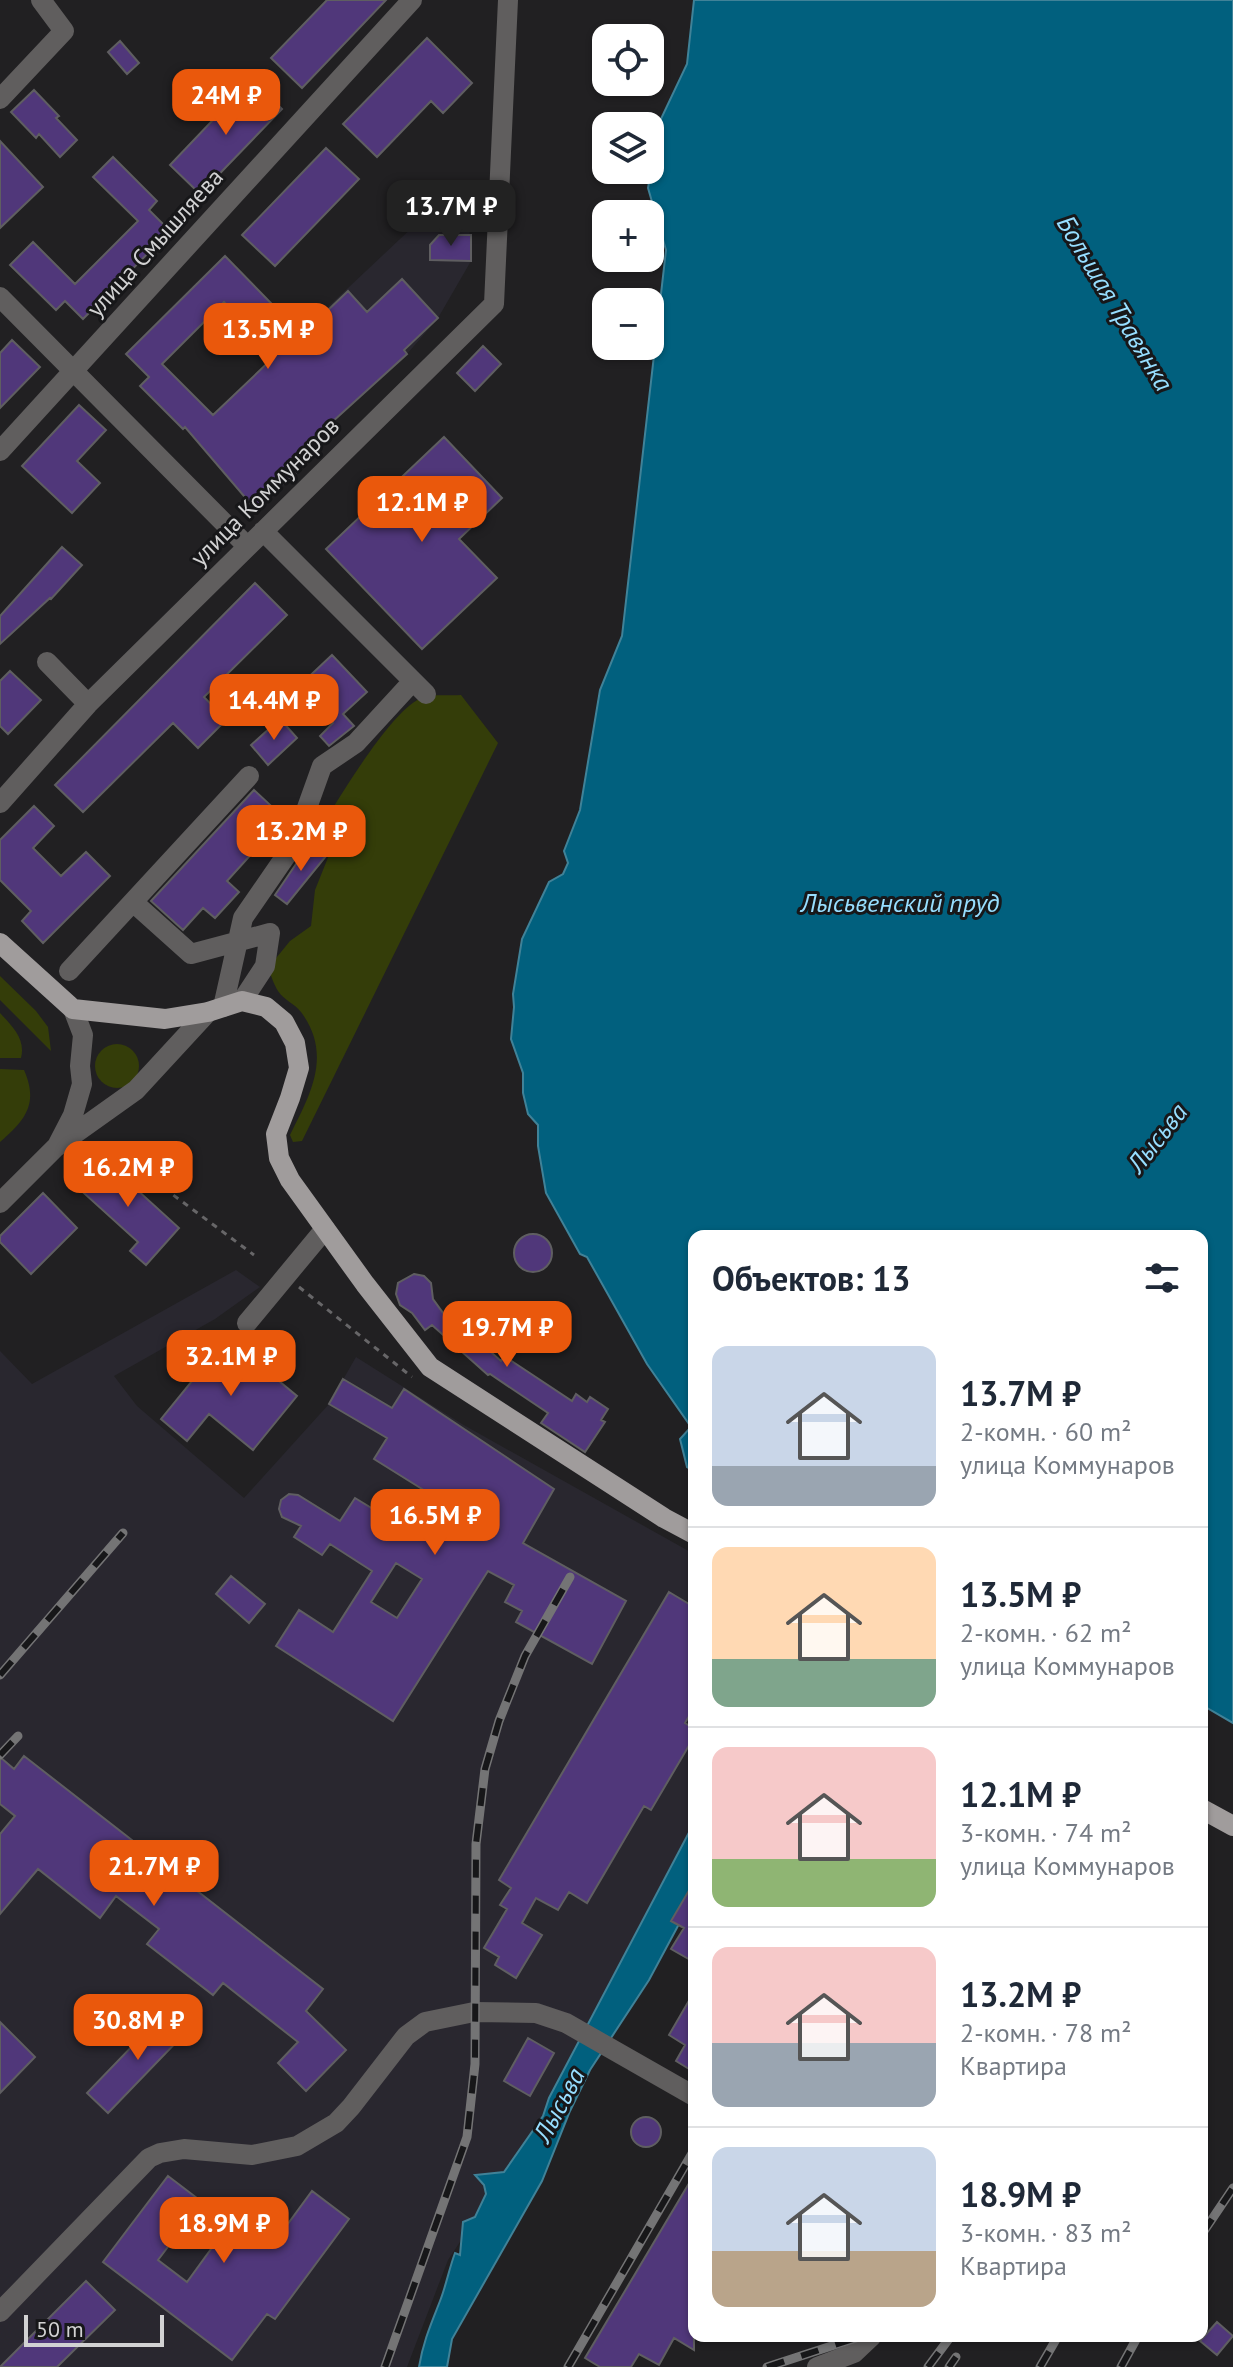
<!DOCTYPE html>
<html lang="ru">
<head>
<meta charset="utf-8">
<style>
  :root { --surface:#fff; --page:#f2f2f3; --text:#1f2937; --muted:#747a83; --line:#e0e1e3; --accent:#ea580c }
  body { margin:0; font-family:"PT Sans",sans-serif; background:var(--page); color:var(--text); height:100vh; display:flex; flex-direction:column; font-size:30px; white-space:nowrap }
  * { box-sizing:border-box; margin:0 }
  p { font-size:26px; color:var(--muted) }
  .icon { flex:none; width:44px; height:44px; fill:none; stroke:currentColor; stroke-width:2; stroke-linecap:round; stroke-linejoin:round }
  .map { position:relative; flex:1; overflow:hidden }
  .sheet { position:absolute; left:688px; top:1230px; width:520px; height:1112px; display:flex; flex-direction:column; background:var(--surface); border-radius:16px; box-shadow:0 2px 6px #0004 }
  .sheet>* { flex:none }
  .tools { position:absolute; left:592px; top:24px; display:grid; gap:16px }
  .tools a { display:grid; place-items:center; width:72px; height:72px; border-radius:16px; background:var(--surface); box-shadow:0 2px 6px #0004; font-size:40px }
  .scale { position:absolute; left:24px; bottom:20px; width:140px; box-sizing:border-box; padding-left:8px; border:4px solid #d2d2d3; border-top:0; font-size:22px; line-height:28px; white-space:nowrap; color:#d2d2d3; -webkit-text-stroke:6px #171719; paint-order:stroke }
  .price { position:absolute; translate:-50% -68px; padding:0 18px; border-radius:16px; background:var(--accent); color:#fff; font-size:26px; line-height:52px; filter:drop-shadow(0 2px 4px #0008) }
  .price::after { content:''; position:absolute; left:50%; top:48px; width:24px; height:18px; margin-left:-12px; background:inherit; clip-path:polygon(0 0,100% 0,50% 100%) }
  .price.on { background:#222; color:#fff }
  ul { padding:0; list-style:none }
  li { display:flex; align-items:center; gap:24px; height:200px; padding:0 24px }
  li+li { border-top:2px solid var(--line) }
  li span { display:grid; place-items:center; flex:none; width:224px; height:160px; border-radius:16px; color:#555 }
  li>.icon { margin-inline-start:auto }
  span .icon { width:96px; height:96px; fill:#fffc; stroke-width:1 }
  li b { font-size:34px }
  h2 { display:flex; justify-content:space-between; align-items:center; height:96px; padding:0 24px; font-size:34px }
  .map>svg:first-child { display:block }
  .built { fill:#29272f }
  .green { fill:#343d09 }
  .water { fill:#01607e; stroke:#408298; stroke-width:2 }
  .building { fill:#50377a; stroke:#5f5e61; stroke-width:2; fill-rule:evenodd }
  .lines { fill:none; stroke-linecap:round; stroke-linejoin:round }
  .path { stroke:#676668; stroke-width:3; stroke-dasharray:6 6; stroke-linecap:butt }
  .minor { stroke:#605e5e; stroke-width:20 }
  .major { stroke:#a09c9c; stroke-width:20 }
  .rail-casing { stroke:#747475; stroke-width:9 }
  .rail { stroke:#171719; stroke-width:6; stroke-dasharray:18; stroke-linecap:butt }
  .labels { text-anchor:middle; stroke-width:6; stroke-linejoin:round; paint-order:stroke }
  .street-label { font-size:24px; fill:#d2d2d3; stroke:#171719 }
  .water-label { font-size:26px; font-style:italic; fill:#97deff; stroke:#171719 }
</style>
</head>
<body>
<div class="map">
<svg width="1233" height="2367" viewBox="0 0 1233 2367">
  <rect width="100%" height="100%" fill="#212022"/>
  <path class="built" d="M 469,220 L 471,261 L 438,318 L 407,354 L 319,432 L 192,435 L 417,223 Z
    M 236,1270 L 260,1287 L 215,1319 L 114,1376 L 137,1406 L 244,1498 L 329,1404 L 356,1357 L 462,1424 L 694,1554 L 694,1822 L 549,2098 L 543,2116 L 448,2260 L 407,2367 L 0,2367 L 0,1351 L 32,1384 Z"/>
  <path class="green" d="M 461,695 L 498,743 L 302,1141 L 293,1142 L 290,1135 C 310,1095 333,1055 301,1012 C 295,1004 284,1000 278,991 C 274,985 271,975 268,968 L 290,941 L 311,926 L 315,890 L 331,850 L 315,837 C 334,807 392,706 424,697 C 435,694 450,696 461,695 Z
    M 0,976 L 36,1011 L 48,1027 L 51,1051 L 0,1000 Z
    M 0,1013 C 12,1026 26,1039 21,1058 L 0,1058 Z
    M95 1066a22 22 0 1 1 44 0a22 22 0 1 1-44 0Z
    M 0,1069 L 24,1070 C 39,1104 25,1120 0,1142 Z"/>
  <path class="water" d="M 694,0 L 1233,0 L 1233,1723 L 1202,1705 L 1202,1236 L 694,1236 L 694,1471 L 687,1467 L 680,1439 L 691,1427 L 647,1364 L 587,1257 L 580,1254 L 546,1193 L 538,1146 L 538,1125 L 528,1114 L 523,1093 L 523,1073 L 511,1039 L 514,1007 L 513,994 L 522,939 L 549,882 L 563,874 L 568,863 L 564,851 L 580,810 L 600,690 L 622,636 L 666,250 L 648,188 L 659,123 L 687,64 Z
    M 694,1823 L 694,1896 L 649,1980 L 590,2070 L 570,2111 L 542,2181 L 452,2339 L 447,2367 L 419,2367 C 423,2342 431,2324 440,2301 C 446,2286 449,2269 455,2253 L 460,2255 L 463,2222 L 475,2217 L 486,2194 L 484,2185 L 475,2175 L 504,2172 L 543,2116 L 549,2098 Z"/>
  <path class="building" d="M 327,0 L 386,0 L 302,88 L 271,58 Z
    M 427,38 L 472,83 L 443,113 L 431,101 L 377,157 L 343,124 Z
    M 120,41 L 139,63 L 127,74 L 108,52 Z
    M 252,79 L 282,109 L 200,194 L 170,165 Z
    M 34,90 L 59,116 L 56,118 L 77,140 L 60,157 L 39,134 L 36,138 L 11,112 Z
    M 0,141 L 43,187 L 0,228 Z
    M 326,148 L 359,179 L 275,266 L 242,235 Z
    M 113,157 L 157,201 L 149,210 L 170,231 L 83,319 L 65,301 L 56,310 L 10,265 L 33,242 L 75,284 L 138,221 L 93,177 Z
    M 439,235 L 471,235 L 471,261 L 430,260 L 430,245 Z
    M 225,256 L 302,335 L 348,291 L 367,312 L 402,279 L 438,318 L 404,350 L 407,354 L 299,452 L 308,462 L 255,509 L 185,427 L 183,429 L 140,386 L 149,377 L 126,354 ZM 224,302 L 276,355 L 213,415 L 162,364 Z
    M 12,340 L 40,367 L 0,408 L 0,353 Z
    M 483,346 L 501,364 L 475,391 L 457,373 Z
    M 79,405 L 106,430 L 77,461 L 100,483 L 72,513 L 22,466 Z
    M 444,437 L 502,498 L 459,539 L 497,578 L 422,649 L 326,549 Z
    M 62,547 L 82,565 L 51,599 L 50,598 L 0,644 L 0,616 Z
    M 255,583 L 287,615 L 204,697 L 226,720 L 198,748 L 173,723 L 83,812 L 55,785 Z
    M 332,655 L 367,692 L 343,714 L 354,726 L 329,746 L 320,736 L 333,723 L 299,686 Z
    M 10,671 L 41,700 L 8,734 L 0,726 L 0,681 Z
    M 280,719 L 297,738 L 268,765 L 251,745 Z
    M 254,790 L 284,818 L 227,881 L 239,892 L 215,918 L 203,908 L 183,930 L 151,901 Z
    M 34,806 L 54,826 L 33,848 L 61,876 L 86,852 L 110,876 L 43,943 L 22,921 L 31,911 L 0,880 L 0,840 Z
    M 311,842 L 326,856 L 287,904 L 275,895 Z
    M 101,1157 L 179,1228 L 146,1265 L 130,1251 L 138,1242 L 75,1185 Z
    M 43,1193 L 77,1228 L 31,1274 L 0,1242 L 0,1236 Z
    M514 1253a19 19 0 1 1 38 0a19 19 0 1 1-38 0Z
    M 414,1274 L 424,1276 L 431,1283 L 433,1299 L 457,1332 L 463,1327 L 501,1361 L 504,1356 L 572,1401 L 576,1394 L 587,1402 L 590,1397 L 608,1409 L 601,1420 L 605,1422 L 585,1452 L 541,1423 L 548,1413 L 490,1374 L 488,1375 L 432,1325 L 425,1330 L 412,1313 L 400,1305 L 396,1294 L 398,1283 Z
    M 227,1338 L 297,1396 L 253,1450 L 209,1414 L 187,1441 L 161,1419 Z
    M 343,1379 L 392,1408 L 404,1389 L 554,1489 L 523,1543 L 626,1601 L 592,1664 L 516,1622 L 522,1611 L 505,1602 L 514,1585 L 488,1571 L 393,1721 L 276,1646 L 299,1610 L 333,1632 L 372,1571 L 330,1544 L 322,1555 L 294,1537 L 301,1526 L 282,1517 L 279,1509 L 281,1500 L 289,1494 L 298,1495 L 340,1521 L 355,1498 L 388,1518 L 391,1513 L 402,1519 L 422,1489 L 374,1459 L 387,1438 L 329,1404 ZM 396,1563 L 422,1579 L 397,1618 L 371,1602 Z
    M 231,1576 L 265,1604 L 249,1623 L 216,1594 Z
    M 669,1592 L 694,1607 L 694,1708 L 685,1723 L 694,1729 L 694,1737 L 651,1810 L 644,1806 L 587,1903 L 569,1892 L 558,1910 L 536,1898 L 522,1923 L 542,1935 L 516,1978 L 495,1965 L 499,1957 L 484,1948 L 507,1909 L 500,1905 L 511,1888 L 499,1880 Z
    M 24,1756 L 323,1989 L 306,2011 L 346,2050 L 306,2091 L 278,2063 L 298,2042 L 223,1983 L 213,1995 L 147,1944 L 159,1929 L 116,1896 L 100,1918 L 38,1869 L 0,1914 L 0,1834 L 15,1816 L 0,1804 L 0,1757 L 14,1769 Z
    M 694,1882 L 694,1962 L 671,1949 L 684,1928 L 671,1921 Z
    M 694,1992 L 694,2072 L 676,2061 L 685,2045 L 669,2035 Z
    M 167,2010 L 188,2030 L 108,2113 L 87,2093 Z
    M 0,2022 L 35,2057 L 0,2093 Z
    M 528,2038 L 554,2053 L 530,2096 L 504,2081 Z
    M631 2132a15 15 0 1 1 30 0a15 15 0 1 1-30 0Z
    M 694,2175 L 694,2350 L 674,2338 L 659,2365 L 639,2354 L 631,2367 L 600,2367 L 585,2358 Z
    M 168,2176 L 202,2202 L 158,2260 L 187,2282 L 230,2223 L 237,2228 L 245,2217 L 276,2240 L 312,2191 L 349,2219 L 275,2319 L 267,2314 L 232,2360 L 103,2262 Z
    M 86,2281 L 115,2310 L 57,2367 L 0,2367 Z
    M 1217,2322 L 1233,2336 L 1217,2355 L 1200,2341 Z"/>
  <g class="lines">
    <path class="path" d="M 106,1145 L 254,1255
      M 299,1287 L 412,1377
      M 691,1428 L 694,1426"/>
    <path class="minor" d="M 0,99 L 64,31 L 41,0
      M 0,297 L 247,546
      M 0,451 L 412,0
      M 263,531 L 426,694
      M 47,662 L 88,704
      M 0,803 L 88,704 L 494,304 L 508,0
      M 133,902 L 191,954 L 270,933 L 265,966 L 242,1001
      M 69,971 L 249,776
      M 223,1007 L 243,918 L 294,844 L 322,766 L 356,743 L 413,681
      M 58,1144 L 73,1115 L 82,1084 L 80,1066 L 83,1035 L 73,1009
      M 0,1203 L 56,1147 L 136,1090 L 208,1012
      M 247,1323 L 325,1229
      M 0,2312 L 149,2158 L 160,2153 L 184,2149 L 252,2155 L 297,2146 L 336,2123 L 351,2107 L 406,2036 L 425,2022 L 474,2012 L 536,2013 L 566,2023 L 694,2096
      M 817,2367 L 854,2353 L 872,2336"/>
    <path class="major" d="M 0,943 L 73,1009 L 165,1019 L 208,1012 L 242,1001 L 266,1007 L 284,1022 L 295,1043 L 299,1068 L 290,1098 L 276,1134 L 279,1158 L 290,1180 L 365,1284 L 430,1367 L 664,1518 L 694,1534
      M 1202,1809 L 1233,1826"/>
    <g class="rail-casing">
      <path id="rail" d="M 0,1675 L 123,1533
        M 0,1755 L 18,1736
        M 1202,2234 L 1233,2188
        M 385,2367 L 467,2137 L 475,2064 L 476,1844 L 485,1769 L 499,1721 L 525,1656 L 570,1577
        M 568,2367 L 694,2150
        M 767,2367 L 862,2336
        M 928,2367 L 951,2336
        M 949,2367 L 956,2357
        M 1040,2367 L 1058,2336
        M 1121,2367 L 1138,2336"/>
    </g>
    <use href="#rail" class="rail"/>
  </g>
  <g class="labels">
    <g class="street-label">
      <text transform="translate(155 243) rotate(-48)" y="8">улица Смышляева</text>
      <text transform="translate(265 492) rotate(-45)" y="8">улица Коммунаров</text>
    </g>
    <g class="water-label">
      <text transform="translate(1115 303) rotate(59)" y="9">Большая Травянка</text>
      <text x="900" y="912">Лысьвенский пруд</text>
      <text transform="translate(1157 1138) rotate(-52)" y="9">Лысьва</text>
      <text transform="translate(559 2105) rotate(-62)" y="9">Лысьва</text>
    </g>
  </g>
</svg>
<div class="tools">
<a><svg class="icon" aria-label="locate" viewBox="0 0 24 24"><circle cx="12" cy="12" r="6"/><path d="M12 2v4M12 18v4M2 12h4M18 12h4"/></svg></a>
<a><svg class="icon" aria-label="layers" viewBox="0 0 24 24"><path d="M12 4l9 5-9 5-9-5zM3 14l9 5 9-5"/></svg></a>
<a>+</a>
<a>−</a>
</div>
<div class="scale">50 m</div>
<b class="price" style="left:226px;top:137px">24M ₽</b>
<b class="price on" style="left:451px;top:248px">13.7M ₽</b>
<b class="price" style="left:268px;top:371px">13.5M ₽</b>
<b class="price" style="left:422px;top:544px">12.1M ₽</b>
<b class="price" style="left:274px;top:742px">14.4M ₽</b>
<b class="price" style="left:301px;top:873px">13.2M ₽</b>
<b class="price" style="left:128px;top:1209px">16.2M ₽</b>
<b class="price" style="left:507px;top:1369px">19.7M ₽</b>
<b class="price" style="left:231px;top:1398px">32.1M ₽</b>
<b class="price" style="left:435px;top:1557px">16.5M ₽</b>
<b class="price" style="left:154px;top:1908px">21.7M ₽</b>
<b class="price" style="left:138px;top:2062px">30.8M ₽</b>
<b class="price" style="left:224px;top:2265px">18.9M ₽</b>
<section class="sheet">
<h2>Объектов: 13<svg class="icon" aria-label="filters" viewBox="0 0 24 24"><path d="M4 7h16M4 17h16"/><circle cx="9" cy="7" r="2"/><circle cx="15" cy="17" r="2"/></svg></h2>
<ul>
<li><span style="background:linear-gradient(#c9d6e8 75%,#9aa5b1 0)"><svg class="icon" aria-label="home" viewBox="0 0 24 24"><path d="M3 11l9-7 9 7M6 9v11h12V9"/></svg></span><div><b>13.7M ₽</b><p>2-комн. · 60 m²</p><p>улица Коммунаров</p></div></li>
<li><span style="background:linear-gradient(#ffd9b3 70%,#7fa58c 0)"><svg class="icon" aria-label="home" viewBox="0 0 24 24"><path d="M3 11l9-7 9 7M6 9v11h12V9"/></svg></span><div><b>13.5M ₽</b><p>2-комн. · 62 m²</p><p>улица Коммунаров</p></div></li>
<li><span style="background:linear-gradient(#f6c9c9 70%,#8fb573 0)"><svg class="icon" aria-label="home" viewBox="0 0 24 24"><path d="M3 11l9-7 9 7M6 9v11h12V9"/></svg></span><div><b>12.1M ₽</b><p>3-комн. · 74 m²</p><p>улица Коммунаров</p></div></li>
<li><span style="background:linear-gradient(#f6c9c9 60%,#9aa5b1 0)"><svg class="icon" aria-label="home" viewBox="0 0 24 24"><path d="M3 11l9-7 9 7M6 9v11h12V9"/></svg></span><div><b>13.2M ₽</b><p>2-комн. · 78 m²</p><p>Квартира</p></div></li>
<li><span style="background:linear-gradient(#c9d6e8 65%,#b9a48a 0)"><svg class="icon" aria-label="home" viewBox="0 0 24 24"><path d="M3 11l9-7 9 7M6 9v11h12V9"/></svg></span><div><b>18.9M ₽</b><p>3-комн. · 83 m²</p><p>Квартира</p></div></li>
</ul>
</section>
</div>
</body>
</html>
